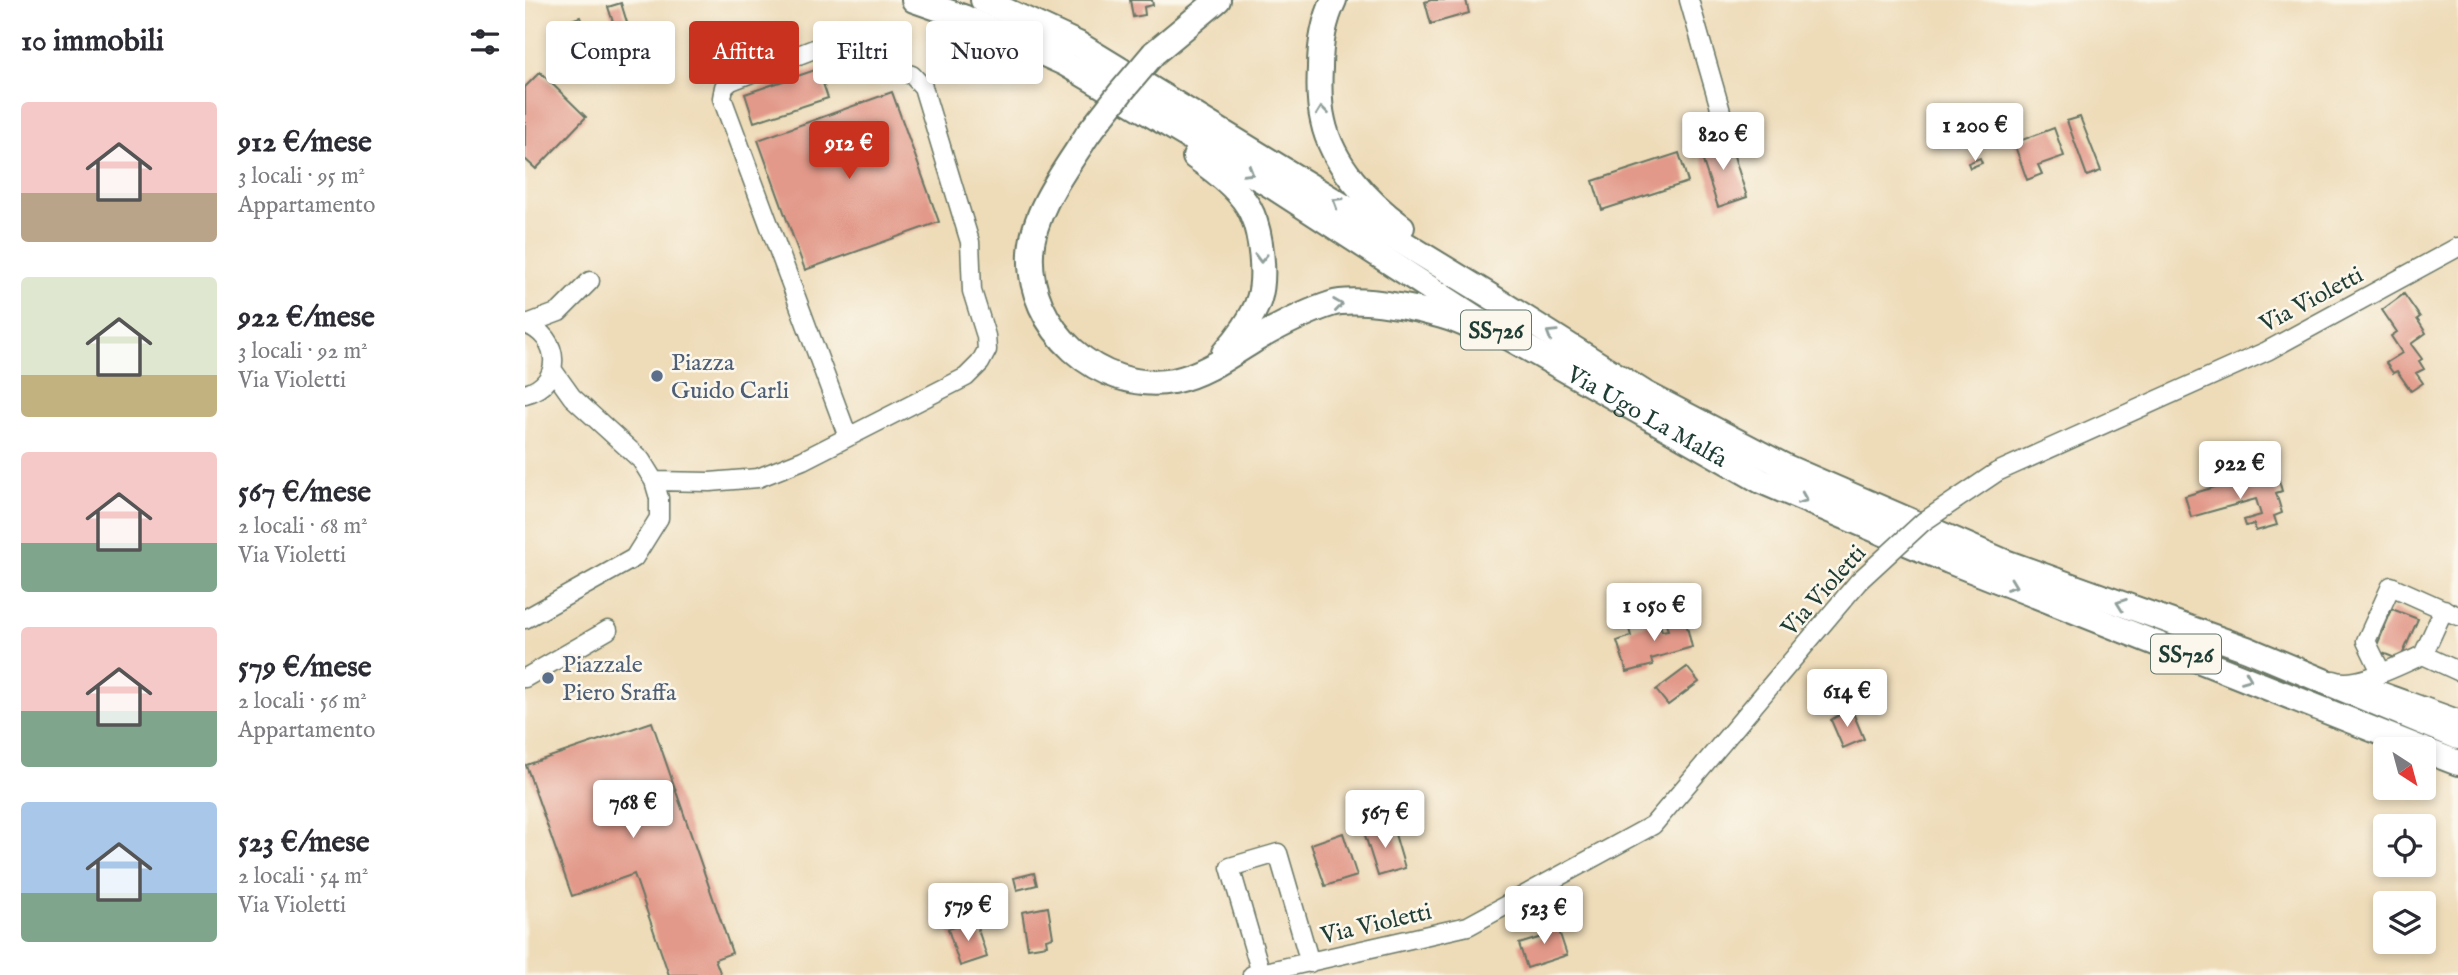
<!DOCTYPE html>
<html lang="it">
<head>
<meta charset="utf-8">
<style>
  :root { --surface:#fff; --page:#f7f7f7; --text:#2b2b33; --muted:#7c7c81; --accent:#c8321e }
  body { margin:0; font-family:"IM FELL English",serif; background:var(--page); color:var(--text); height:100vh; display:flex; flex-direction:column; font-size:26px; white-space:nowrap }
  * { box-sizing:border-box; margin:0 }
  p { font-size:23px; color:var(--muted) }
  .icon { flex:none; width:38px; height:38px; fill:none; stroke:currentColor; stroke-width:2; stroke-linecap:round; stroke-linejoin:round }
  .map { position:relative; flex:1; overflow:hidden }
  .side { display:flex; flex-direction:column; background:var(--surface); width:525px }
  .side>* { flex:none }
  .top-card { position:absolute; left:21px; top:21px; width:665px; height:63px; display:flex; gap:14px }
  .needle { width:46px; rotate:144deg }
  .fabs { position:absolute; left:1848px; top:737px; display:grid; gap:14px }
  .fabs a { display:grid; place-items:center; width:63px; height:63px; border-radius:7px; background:var(--surface); box-shadow:0 4px 10px #0003; font-size:35px }
  .price { position:absolute; translate:-50% -60px; padding:0 16px; border-radius:7px; background:#fff; color:#222; font-size:23px; line-height:46px; filter:drop-shadow(0 2px 4px #0008) }
  .price::after { content:''; position:absolute; left:50%; top:42px; width:21px; height:16px; margin-left:-10px; background:inherit; clip-path:polygon(0 0,100% 0,50% 100%) }
  .price.on { background:var(--accent); color:#fff }
  ul { padding:0; list-style:none }
  li { display:flex; align-items:center; gap:21px; height:175px; padding:0 21px }
  li span { display:grid; place-items:center; flex:none; width:196px; height:140px; border-radius:7px; color:#555 }
  li>.icon { margin-inline-start:auto }
  span .icon { width:84px; height:84px; fill:#fffc; stroke-width:1 }
  li b { font-size:30px }
  h2 { display:flex; justify-content:space-between; align-items:center; height:84px; padding:0 21px; font-size:30px }
  .tag { padding:0 24px; border-radius:7px; background:var(--surface); box-shadow:0 4px 10px #0003; font-size:24px; line-height:63px }
  .tag.on { background:var(--accent); color:#fff }
  main { display:flex; flex:1; min-height:0 }
  .map>svg:first-child { display:block }
  .building { fill:#e29989 }
  .lines { fill:none; stroke-linecap:round; stroke-linejoin:round }
  .minor-casing { stroke:#677563; stroke-width:21 }
  .highway-casing { stroke:#677563; stroke-width:28 }
  .minor { stroke:#fff; stroke-width:18 }
  .highway { stroke:#fff; stroke-width:24 }
  .minor-bridge-casing { stroke:#677563; stroke-width:21; stroke-linecap:butt }
  .highway-bridge-casing { stroke:#677563; stroke-width:28; stroke-linecap:butt }
  .minor-bridge { stroke:#fff; stroke-width:18 }
  .highway-bridge { stroke:#fff; stroke-width:24 }
  .oneway { stroke:#8f9e9a }
  .service-dot { fill:#5c6f8a; stroke:#fbf7ec; stroke-width:2.5 }
  .labels { text-anchor:middle; stroke-width:5; stroke-linejoin:round; paint-order:stroke }
  .shield { fill:#fbf7ec; stroke:#61756b; stroke-width:2 }
  .shield-label { font-size:23px; font-weight:bold; fill:#1f3d34 }
  .street-label { font-size:24px; fill:#1f3d34; stroke:#fbf7ec }
  .service-label { font-size:24px; fill:#4e5e75; stroke:#fbf7ec; text-anchor:start }
</style>
</head>
<body>
<main>
<section class="side">
<h2>10 immobili<svg class="icon" aria-label="filters" viewBox="0 0 24 24"><path d="M4 7h16M4 17h16"/><circle cx="9" cy="7" r="2"/><circle cx="15" cy="17" r="2"/></svg></h2>
<ul>
<li><span style="background:linear-gradient(#f6c9c9 65%,#b9a48a 0)"><svg class="icon" aria-label="home" viewBox="0 0 24 24"><path d="M3 11l9-7 9 7M6 9v11h12V9"/></svg></span><div><b>912 €/mese</b><p>3 locali · 95 m²</p><p>Appartamento</p></div></li>
<li><span style="background:linear-gradient(#dfe7d0 70%,#c2b280 0)"><svg class="icon" aria-label="home" viewBox="0 0 24 24"><path d="M3 11l9-7 9 7M6 9v11h12V9"/></svg></span><div><b>922 €/mese</b><p>3 locali · 92 m²</p><p>Via Violetti</p></div></li>
<li><span style="background:linear-gradient(#f6c9c9 65%,#7fa58c 0)"><svg class="icon" aria-label="home" viewBox="0 0 24 24"><path d="M3 11l9-7 9 7M6 9v11h12V9"/></svg></span><div><b>567 €/mese</b><p>2 locali · 68 m²</p><p>Via Violetti</p></div></li>
<li><span style="background:linear-gradient(#f6c9c9 60%,#7fa58c 0)"><svg class="icon" aria-label="home" viewBox="0 0 24 24"><path d="M3 11l9-7 9 7M6 9v11h12V9"/></svg></span><div><b>579 €/mese</b><p>2 locali · 56 m²</p><p>Appartamento</p></div></li>
<li><span style="background:linear-gradient(#a9c7e8 65%,#7fa58c 0)"><svg class="icon" aria-label="home" viewBox="0 0 24 24"><path d="M3 11l9-7 9 7M6 9v11h12V9"/></svg></span><div><b>523 €/mese</b><p>2 locali · 54 m²</p><p>Via Violetti</p></div></li>
</ul>
</section>
<div class="map">
<svg width="1933" height="975" viewBox="0 0 1933 975">
  <rect width="100%" height="100%" fill="#fbf7ec"/>
  <filter id="ink" filterUnits="userSpaceOnUse"><feTurbulence type="fractalNoise" baseFrequency=".0143" numOctaves="2"/><feDisplacementMap in="SourceGraphic" scale="14" xChannelSelector="R" yChannelSelector="G"/><feConvolveMatrix kernelMatrix="1 2 1 2 8 2 1 2 1" color-interpolation-filters="sRGB"/></filter>
  <filter id="wash" filterUnits="userSpaceOnUse"><feTurbulence type="fractalNoise" baseFrequency=".00686" numOctaves="4" result="noise"/><feDisplacementMap in="SourceGraphic" scale="28" xChannelSelector="R" yChannelSelector="G"/><feGaussianBlur stdDeviation="1.57" result="paint"/><feColorMatrix in="noise" values="0 0 0 0 0 0 0 0 0 0 0 0 0 0 0 0 0 1.4 0 .05"/><feComposite in="paint" operator="in"/></filter>
  <g filter="url(#wash)">
    <rect width="100%" height="100%" fill="#eedcb9"/>
    <g id="blocks">
      <path class="building" d="M 605,0 L 627,0 L 628,5 L 619,7 L 620,15 L 608,17 Z
        M 906,0 L 941,0 L 944,13 L 906,24 L 900,2 Z
        M 96,3 L 108,42 L 55,60 L 43,21 L 55,17 L 60,31 L 88,22 L 83,7 Z
        M 293,69 L 303,98 L 229,122 L 220,94 Z
        M 15,72 L 61,117 L 11,169 L 0,159 L 0,87 Z
        M 367,92 L 414,222 L 280,270 L 233,140 Z
        M 1555,117 L 1576,171 L 1562,176 L 1542,121 Z
        M 1529,128 L 1539,156 L 1513,165 L 1517,174 L 1502,180 L 1489,143 Z
        M 1203,137 L 1222,197 L 1193,207 L 1173,146 Z
        M 1154,153 L 1163,182 L 1077,210 L 1068,181 Z
        M 1455,158 L 1457,163 L 1445,168 L 1443,163 Z
        M 1879,294 L 1895,317 L 1892,319 L 1901,333 L 1886,344 L 1897,359 L 1894,361 L 1899,369 L 1891,373 L 1898,383 L 1886,391 L 1872,371 L 1868,373 L 1861,363 L 1877,353 L 1866,336 L 1872,332 L 1857,310 Z
        M 1753,477 L 1757,491 L 1751,493 L 1757,513 L 1749,516 L 1752,525 L 1731,531 L 1729,524 L 1721,526 L 1719,520 L 1736,515 L 1731,499 L 1666,517 L 1660,496 L 1703,483 L 1705,488 Z
        M 1867,609 L 1893,619 L 1875,660 L 1850,650 Z
        M 1156,614 L 1159,624 L 1161,623 L 1167,647 L 1126,659 L 1128,665 L 1102,672 L 1092,641 L 1106,636 L 1104,629 L 1134,621 L 1137,631 L 1143,630 L 1139,619 Z
        M 1162,667 L 1174,682 L 1143,705 L 1131,690 Z
        M 1326,708 L 1339,739 L 1318,748 L 1306,720 Z
        M 127,722 L 207,953 L 190,959 L 196,975 L 144,975 L 109,874 L 47,896 L 1,765 Z
        M 867,824 L 880,868 L 853,876 L 839,832 Z
        M 818,833 L 832,876 L 800,886 L 786,844 Z
        M 509,873 L 512,885 L 492,890 L 489,878 Z
        M 523,907 L 528,937 L 521,939 L 522,945 L 503,948 L 497,912 Z
        M 1030,919 L 1042,955 L 1002,968 L 994,944 L 1020,936 L 1016,924 Z
        M 450,920 L 462,957 L 435,966 L 423,929 Z"/>
    </g>
  </g>
  <g filter="url(#ink)">
    <use href="#blocks" fill-opacity="0" stroke="#677563" stroke-width="2"/>
    <g class="lines">
      <g class="minor-casing">
        <path id="minor" d="M 1164,0 L 1201,129
          M 0,324 C 36,336 39,384 0,394
          M 2,324 L 34,312 L 65,281
          M 1472,472 L 1742,351 L 1933,247
          M 129,481 L 185,482 L 233,478 L 278,460 L 441,377 L 455,363 L 462,350 L 461,336 L 447,291 L 445,242 L 398,87 L 387,75 L 299,48 L 289,49 L 206,81 L 199,87 L 197,98 L 323,437
          M 0,619 L 109,558 L 134,518 L 134,498 L 129,481 L 116,460 L 47,397 L 27,369
          M 1898,655 L 1919,609
          M 1856,672 L 1841,641 L 1866,586 L 1933,616
          M 0,678 L 83,630
          M 1809,680 C 1831,689 1876,664 1898,655 L 1933,671
          M 1833,683 L 1933,719
          M 736,973 L 705,867 L 753,853 L 785,963
          M 727,975 L 943,926 L 1128,825 L 1334,581"/>
      </g>
      <g class="highway-casing">
        <g id="highway">
          <path id="s1" d="M 389,0 L 438,17 L 539,63 L 750,188 L 960,324 L 1236,481 L 1424,561 L 1897,749"/>
          <path d="M 458,0 L 553,44 L 970,299 L 1121,394 L 1259,466 L 1480,562 L 1722,649 L 1933,737"/>
          <path d="M 809,0 C 799,21 795,44 795,68 C 794,85 794,104 798,121 C 807,164 843,202 877,227"/>
          <path d="M 629,53 L 693,0"/>
          <path d="M 563,134 C 541,169 508,210 506,253 C 502,328 574,394 648,381 C 679,375 707,354 733,338 C 756,325 781,312 806,304 C 835,295 919,312 945,327"/>
          <path d="M 670,157 C 689,170 718,192 727,214 C 736,234 741,277 734,299 C 729,316 711,340 699,353"/>
          <path d="M 1899,750 L 1933,763"/>
        </g>
      </g>
      <use href="#minor" class="minor"/>
      <use href="#highway" class="highway"/>
      <g class="minor-bridge-casing">
        <path id="minor-bridge" d="M 1334,581 L 1398,522 L 1472,472"/>
      </g>
      <g class="highway-bridge-casing">
        <path id="highway-bridge" d="M 563,134 L 596,92 L 629,53"/>
      </g>
      <use href="#minor-bridge" class="minor-bridge"/>
      <use href="#highway-bridge" class="highway-bridge"/>
    </g>
    <defs><path id="oneway-chevron" d="M-2-3.5L2.5 0L-2 3.5" fill="none" stroke-width="1.6" stroke-linecap="round" stroke-linejoin="round" transform="scale(1.75)"/></defs>
    <g class="oneway">
      <use href="#oneway-chevron" transform="translate(797 111) rotate(-96)"/>
      <use href="#oneway-chevron" transform="translate(724 172) rotate(31)"/>
      <use href="#oneway-chevron" transform="translate(812 202) rotate(-148)"/>
      <use href="#oneway-chevron" transform="translate(736 258) rotate(91)"/>
      <use href="#oneway-chevron" transform="translate(813 305) rotate(-8)"/>
      <use href="#oneway-chevron" transform="translate(1026 334) rotate(-148)"/>
      <use href="#oneway-chevron" transform="translate(1278 499) rotate(23)"/>
      <use href="#oneway-chevron" transform="translate(1487 585) rotate(21)"/>
      <use href="#oneway-chevron" transform="translate(1596 604) rotate(-160)"/>
      <use href="#oneway-chevron" transform="translate(1722 678) rotate(22)"/>
    </g>
  </g>
  <g class="service-dot">
    <circle cx="132" cy="376" r="7"/>
    <circle cx="23" cy="678" r="7"/>
  </g>
  <g class="labels">
    <g class="shield">
      <rect x="936" y="310.5" width="70" height="39" rx="5"/>
      <rect x="1626" y="634.5" width="70" height="39" rx="5"/>
    </g>
    <g class="shield-label">
      <text x="971" y="338">SS726</text>
      <text x="1661" y="662">SS726</text>
    </g>
    <g class="street-label">
      <text transform="translate(1786 299) rotate(-28)" y="8">Via Violetti</text>
      <text dy="8" stroke="none"><textPath href="#s1" startOffset="845">Via Ugo La Malfa</textPath></text>
      <text transform="translate(1298 590) rotate(-48)" y="8">Via Violetti</text>
      <text transform="translate(851 923) rotate(-13)" y="8">Via Violetti</text>
    </g>
    <g class="service-label">
      <text x="146" y="370">Piazza<tspan x="146" dy="28">Guido Carli</tspan></text>
      <text x="37" y="672">Piazzale<tspan x="37" dy="28">Piero Sraffa</tspan></text>
    </g>
  </g>
</svg>
<div class="fabs">
<a><svg class="needle" viewBox="-14 -14 28 28"><path d="M0-13l5 13h-10z" fill="#e53935"/><path d="M0 13l5-13h-10z" fill="#7c7c81"/></svg></a>
<a><svg class="icon" aria-label="locate" viewBox="0 0 24 24"><circle cx="12" cy="12" r="6"/><path d="M12 2v4M12 18v4M2 12h4M18 12h4"/></svg></a>
<a><svg class="icon" aria-label="layers" viewBox="0 0 24 24"><path d="M12 4l9 5-9 5-9-5zM3 14l9 5 9-5"/></svg></a>
</div>
<b class="price" style="left:1450px;top:163px">1 200 €</b>
<b class="price" style="left:1198px;top:172px">820 €</b>
<b class="price on" style="left:324px;top:181px">912 €</b>
<b class="price" style="left:1715px;top:501px">922 €</b>
<b class="price" style="left:1129px;top:643px">1 050 €</b>
<b class="price" style="left:1322px;top:729px">614 €</b>
<b class="price" style="left:108px;top:840px">768 €</b>
<b class="price" style="left:860px;top:850px">567 €</b>
<b class="price" style="left:443px;top:943px">579 €</b>
<b class="price" style="left:1019px;top:946px">523 €</b>
<div class="top-card">
<a class="tag">Compra</a>
<a class="tag on">Affitta</a>
<a class="tag">Filtri</a>
<a class="tag">Nuovo</a>
</div>
</div>
</main>
</body>
</html>
